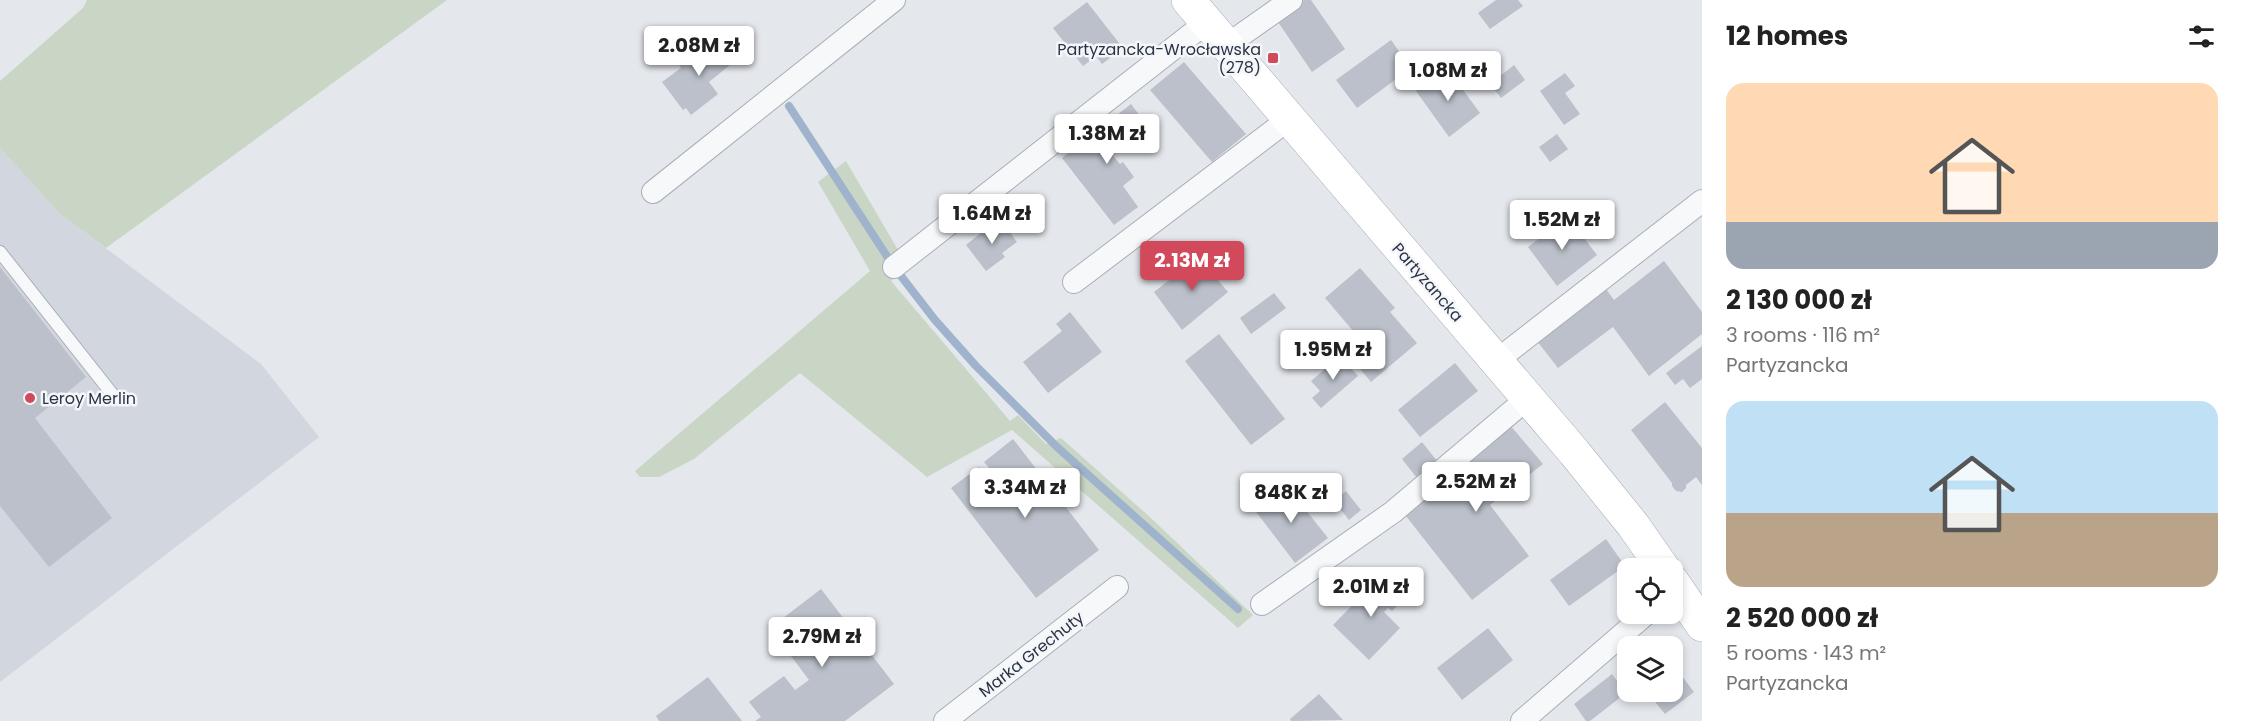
<!DOCTYPE html>
<html lang="en">
<head>
<meta charset="utf-8">
<style>
  :root { --surface:#fff; --page:#f2f2f2; --text:#222; --muted:#767676; --accent:#d1495b }
  body { margin:0; font-family:Poppins,sans-serif; background:var(--page); color:var(--text); height:100vh; display:flex; flex-direction:column; font-size:22px; white-space:nowrap }
  * { box-sizing:border-box; margin:0 }
  p { font-size:20px; color:var(--muted) }
  .icon { flex:none; width:33px; height:33px; fill:none; stroke:currentColor; stroke-width:2; stroke-linecap:round; stroke-linejoin:round }
  .map { position:relative; flex:1; overflow:hidden }
  .drawer { display:flex; flex-direction:column; background:var(--surface); width:540px }
  .drawer>* { flex:none }
  .buttons { position:absolute; left:1617px; top:558px; display:grid; gap:12px }
  .buttons a { display:grid; place-items:center; width:66px; height:66px; border-radius:12px; background:var(--surface); box-shadow:0 3px 9px #0003; font-size:30px }
  .price { position:absolute; translate:-50% -51px; padding:0 14px; border-radius:6px; background:#fff; color:#222; font-size:20px; line-height:39px; filter:drop-shadow(0 2px 3px #0008) }
  .price::after { content:''; position:absolute; left:50%; top:36px; width:18px; height:14px; margin-left:-9px; background:inherit; clip-path:polygon(0 0,100% 0,50% 100%) }
  .price.selected { background:var(--accent); color:#fff }
  ul { padding:0; list-style:none }
  li { display:grid; align-content:center; gap:12px; height:318px; padding:0 24px }
  li span { display:grid; place-items:center; height:186px; border-radius:18px; color:#555 }
  li>.icon { margin-inline-start:auto }
  span .icon { width:108px; height:108px; fill:#fffc; stroke-width:1 }
  li b { font-size:26px }
  h2 { display:flex; justify-content:space-between; align-items:center; height:72px; padding:0 24px; font-size:26px }
  main { display:flex; flex:1; min-height:0 }
  .map>svg:first-child { display:block }
  .built { fill:#d2d6de }
  .green { fill:#c9d6c5 }
  .lines { fill:none; stroke-linecap:round; stroke-linejoin:round }
  .stream { stroke:#9fb4cc; stroke-width:8 }
  .building { fill:#bbc0ca }
  .lane-casing { stroke:#a9aeb7; stroke-width:14 }
  .street-casing { stroke:#a9aeb7; stroke-width:24 }
  .secondary-casing { stroke:#a9aeb7; stroke-width:34 }
  .lane { stroke:#f7f8fa; stroke-width:12 }
  .street { stroke:#f7f8fa; stroke-width:22 }
  .secondary { stroke:#fff; stroke-width:33 }
  .poi-dot { fill:#d1495b; stroke:#f4f6f9; stroke-width:2 }
  .labels { text-anchor:middle; stroke-width:5; stroke-linejoin:round; paint-order:stroke }
  .poi-label { font-size:16px; fill:#2b3445; stroke:#f4f6f9; text-anchor:end }
  .street-label { font-size:16px; fill:#2b3445; stroke:#f4f6f9 }
</style>
</head>
<body>
<main>
<div class="map">
<svg width="1702" height="721" viewBox="0 0 1702 721">
  <rect width="100%" height="100%" fill="#e4e7ec"/>
  <path class="built" d="M 0,148 L 60,214 L 261,364 L 319,437 L 0,682 Z"/>
  <path class="green" d="M 87,0 L 447,0 L 106,248 L 60,214 L 0,148 L 0,81 L 83,8 Z
    M 846,161 L 908,267 L 891,281 L 1010,421 L 1018,415 L 1046,444 L 1061,438 L 1152,519 L 1253,615 L 1238,628 L 1012,430 L 927,477 L 800,373 L 694,459 L 659,477 L 640,477 L 635,471 L 870,271 L 818,182 Z"/>
  <g class="lines">
    <path class="stream" d="M 789,106 L 894,267 L 935,320 L 976,366 L 1057,447 L 1238,609"/>
  </g>
  <path class="building" d="M 1304,0 L 1311,0 L 1345,49 L 1312,72 L 1276,19 Z
    M 1496,0 L 1518,0 L 1523,6 L 1490,29 L 1478,13 Z
    M 1087,2 L 1123,48 L 1102,64 L 1096,56 L 1083,66 L 1053,28 Z
    M 719,38 L 736,60 L 709,82 L 718,94 L 691,115 L 686,108 L 683,110 L 662,82 L 681,68 L 679,65 L 690,56 L 692,59 Z
    M 1391,40 L 1411,68 L 1357,108 L 1336,80 Z
    M 1184,62 L 1246,134 L 1212,162 L 1150,90 Z
    M 1514,65 L 1525,80 L 1501,98 L 1490,84 Z
    M 1447,68 L 1480,113 L 1449,137 L 1416,91 Z
    M 1565,73 L 1575,86 L 1565,93 L 1580,114 L 1564,125 L 1540,91 Z
    M 1131,104 L 1146,124 L 1110,152 L 1120,164 L 1123,162 L 1134,177 L 1123,186 L 1138,207 L 1114,225 L 1062,158 Z
    M 1557,134 L 1568,149 L 1550,162 L 1539,147 Z
    M 1568,217 L 1597,255 L 1557,286 L 1528,247 Z
    M 999,218 L 1017,242 L 1002,253 L 1005,257 L 986,271 L 966,245 Z
    M 1200,256 L 1211,271 L 1221,265 L 1226,272 L 1218,280 L 1228,292 L 1182,330 L 1154,292 Z
    M 1664,261 L 1702,312 L 1702,334 L 1649,376 L 1613,327 L 1558,368 L 1537,341 L 1606,289 L 1614,300 Z
    M 0,267 L 86,377 L 35,418 L 112,518 L 49,567 L 0,506 Z
    M 1360,268 L 1395,308 L 1390,312 L 1417,343 L 1371,382 L 1345,351 L 1360,339 L 1325,298 Z
    M 1274,293 L 1286,308 L 1251,334 L 1240,318 Z
    M 1070,312 L 1102,352 L 1048,393 L 1023,362 L 1062,331 L 1056,324 Z
    M 1219,334 L 1285,419 L 1251,445 L 1185,361 Z
    M 1702,346 L 1702,379 L 1690,388 L 1683,379 L 1675,385 L 1666,373 Z
    M 1340,356 L 1358,376 L 1321,408 L 1312,398 L 1320,391 L 1311,381 Z
    M 1455,363 L 1478,391 L 1420,437 L 1398,410 Z
    M 1665,402 L 1702,448 L 1702,485 L 1696,477 L 1686,485 L 1686,488 L 1682,492 L 1676,491 L 1672,486 L 1672,483 L 1631,430 Z
    M 1510,425 L 1543,464 L 1490,505 L 1529,556 L 1472,600 L 1402,511 Z
    M 1013,439 L 1099,550 L 1036,598 L 951,488 L 979,467 L 984,474 L 990,469 L 984,462 Z
    M 1422,442 L 1441,466 L 1420,482 L 1402,459 Z
    M 1286,485 L 1328,538 L 1295,563 L 1254,509 Z
    M 1346,491 L 1361,510 L 1349,520 L 1334,501 Z
    M 1606,539 L 1625,566 L 1569,606 L 1550,580 Z
    M 1384,576 L 1406,597 L 1392,611 L 1388,608 L 1384,612 L 1400,628 L 1369,660 L 1333,625 L 1373,584 L 1375,585 Z
    M 821,589 L 894,684 L 845,721 L 755,721 L 761,717 L 749,702 L 784,676 L 795,690 L 809,680 L 770,628 Z
    M 1488,628 L 1513,660 L 1462,700 L 1437,668 Z
    M 1672,663 L 1694,692 L 1665,714 L 1647,692 L 1672,692 Z
    M 1612,674 L 1626,693 L 1590,721 L 1586,721 L 1574,704 Z
    M 708,677 L 742,721 L 659,721 L 656,716 Z
    M 1319,694 L 1343,720 L 1291,721 L 1290,719 Z"/>
  <g class="lines">
    <g class="lane-casing">
      <path id="lane" d="M 0,252 L 113,395"/>
    </g>
    <g class="street-casing">
      <path id="street" d="M 1227,45 L 1291,0
        M 653,192 L 894,0
        M 894,267 L 1207,22
        M 1074,282 L 1289,119
        M 1496,361 L 1702,201
        M 1262,604 L 1393,512 L 1528,398
        M 945,721 L 1117,587
        M 1522,721 L 1646,614"/>
    </g>
    <g class="secondary-casing">
      <path id="secondary" d="M 1188,0 L 1574,452 L 1633,525 L 1663,568
        M 1672,581 L 1702,625"/>
    </g>
    <use href="#lane" class="lane"/>
    <use href="#street" class="street"/>
    <use href="#secondary" class="secondary"/>
  </g>
  <g class="poi-dot">
    <rect x="1267" y="52" width="12" height="12" rx="3"/>
    <circle cx="30" cy="398" r="6"/>
  </g>
  <g class="labels">
    <g class="poi-label">
      <text x="1261" y="55">Partyzancka-Wrocławska<tspan x="1261" dy="18">(278)</tspan></text>
      <text x="42" y="404" text-anchor="start">Leroy Merlin</text>
    </g>
    <g class="street-label">
      <text transform="translate(1428 282) rotate(49)" y="6">Partyzancka</text>
      <text transform="translate(1031 654) rotate(-38)" y="6">Marka Grechuty</text>
    </g>
  </g>
</svg>
<div class="buttons">
<a><svg class="icon" aria-label="locate" viewBox="0 0 24 24"><circle cx="12" cy="12" r="6"/><path d="M12 2v4M12 18v4M2 12h4M18 12h4"/></svg></a>
<a><svg class="icon" aria-label="layers" viewBox="0 0 24 24"><path d="M12 4l9 5-9 5-9-5zM3 14l9 5 9-5"/></svg></a>
</div>
<b class="price" style="left:699px;top:77px">2.08M zł</b>
<b class="price" style="left:1448px;top:102px">1.08M zł</b>
<b class="price" style="left:1107px;top:165px">1.38M zł</b>
<b class="price" style="left:992px;top:245px">1.64M zł</b>
<b class="price" style="left:1562px;top:251px">1.52M zł</b>
<b class="price selected" style="left:1192px;top:292px">2.13M zł</b>
<b class="price" style="left:1333px;top:381px">1.95M zł</b>
<b class="price" style="left:1476px;top:513px">2.52M zł</b>
<b class="price" style="left:1025px;top:519px">3.34M zł</b>
<b class="price" style="left:1291px;top:524px">848K zł</b>
<b class="price" style="left:1371px;top:618px">2.01M zł</b>
<b class="price" style="left:822px;top:668px">2.79M zł</b>
</div>
<section class="drawer">
<h2>12 homes<svg class="icon" aria-label="filters" viewBox="0 0 24 24"><path d="M4 7h16M4 17h16"/><circle cx="9" cy="7" r="2"/><circle cx="15" cy="17" r="2"/></svg></h2>
<ul>
<li><span style="background:linear-gradient(#ffd9b3 75%,#9aa5b1 0)"><svg class="icon" aria-label="home" viewBox="0 0 24 24"><path d="M3 11l9-7 9 7M6 9v11h12V9"/></svg></span><div><b>2 130 000 zł</b><p>3 rooms · 116 m²</p><p>Partyzancka</p></div></li>
<li><span style="background:linear-gradient(#bfe0f5 60%,#b9a48a 0)"><svg class="icon" aria-label="home" viewBox="0 0 24 24"><path d="M3 11l9-7 9 7M6 9v11h12V9"/></svg></span><div><b>2 520 000 zł</b><p>5 rooms · 143 m²</p><p>Partyzancka</p></div></li>
</ul>
</section>
</main>
</body>
</html>
